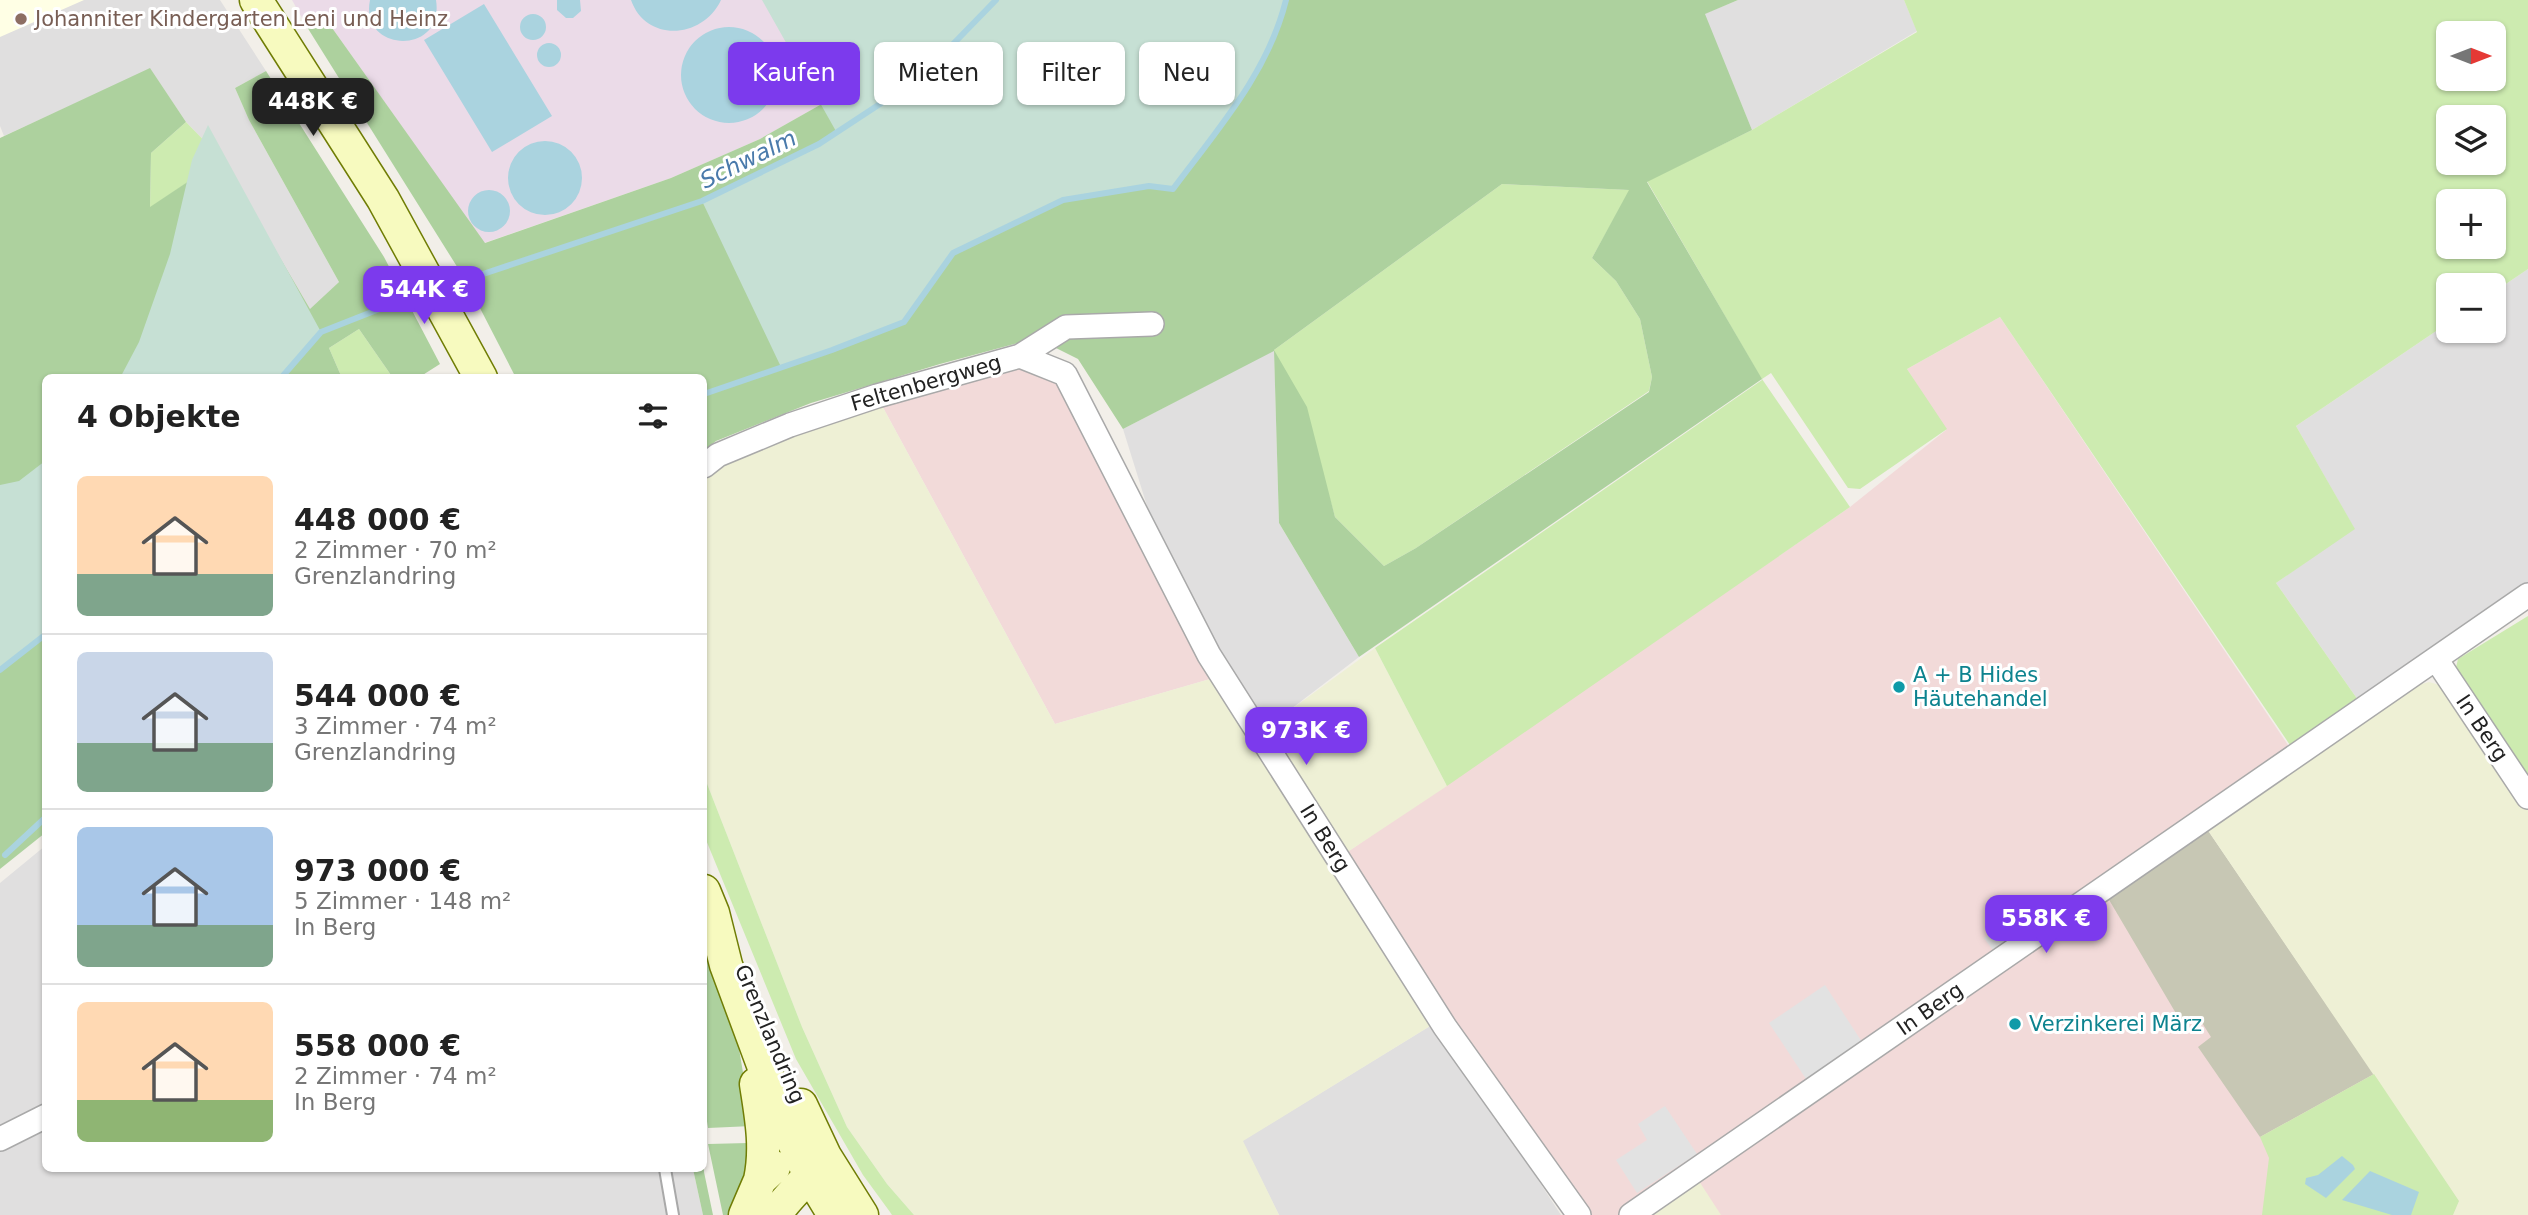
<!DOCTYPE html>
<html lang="de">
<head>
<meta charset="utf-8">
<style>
  :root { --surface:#fff; --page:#f2f2f2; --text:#222; --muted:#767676; --line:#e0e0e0; --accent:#7c3aed }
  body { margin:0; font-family:"DejaVu Sans",sans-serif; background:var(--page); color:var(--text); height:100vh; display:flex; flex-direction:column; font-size:26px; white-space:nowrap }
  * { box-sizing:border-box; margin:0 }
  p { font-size:23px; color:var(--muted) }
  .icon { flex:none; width:38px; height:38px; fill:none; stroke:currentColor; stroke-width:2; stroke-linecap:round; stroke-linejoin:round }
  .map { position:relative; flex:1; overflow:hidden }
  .side { position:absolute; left:42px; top:374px; width:665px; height:798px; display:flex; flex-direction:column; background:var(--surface); border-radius:10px; box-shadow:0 2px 5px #0004 }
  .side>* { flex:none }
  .top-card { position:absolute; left:728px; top:42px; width:665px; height:63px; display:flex; gap:14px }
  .needle { width:46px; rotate:90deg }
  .tools { position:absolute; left:2436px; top:21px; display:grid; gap:14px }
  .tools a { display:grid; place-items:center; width:70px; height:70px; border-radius:10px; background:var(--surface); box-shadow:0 2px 5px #0004; font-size:35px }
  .price { position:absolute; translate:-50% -60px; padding:0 16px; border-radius:14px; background:var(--accent); color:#fff; font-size:23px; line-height:46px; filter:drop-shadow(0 2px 4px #0008) }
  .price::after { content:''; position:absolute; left:50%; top:42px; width:21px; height:16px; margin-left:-10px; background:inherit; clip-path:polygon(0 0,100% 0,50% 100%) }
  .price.on { background:#222; color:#fff }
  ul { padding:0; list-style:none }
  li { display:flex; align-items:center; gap:21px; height:175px; padding:0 35px }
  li+li { border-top:2px solid var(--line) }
  li span { display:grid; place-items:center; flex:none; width:196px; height:140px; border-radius:10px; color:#555 }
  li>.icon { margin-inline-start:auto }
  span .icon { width:84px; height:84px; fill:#fffc; stroke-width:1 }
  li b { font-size:30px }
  h2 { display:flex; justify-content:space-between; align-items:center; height:84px; padding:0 35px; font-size:30px }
  .tag { padding:0 24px; border-radius:10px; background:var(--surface); box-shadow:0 2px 5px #0004; font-size:24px; line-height:63px }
  .tag.on { background:var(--accent); color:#fff }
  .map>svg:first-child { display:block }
  .residential { fill:#e0dfdf }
  .commercial { fill:#f2dad9 }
  .industrial { fill:#ebdbe8 }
  .education { fill:#ffffe5 }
  .construction { fill:#c7c7b4 }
  .farmland { fill:#eef0d5 }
  .grass { fill:#cdebb0; fill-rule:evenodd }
  .forest { fill:#add19e; fill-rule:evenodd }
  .wetland { fill:#c6e0d4 }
  .parking { fill:#e2e2e2 }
  .water { fill:#aad3df }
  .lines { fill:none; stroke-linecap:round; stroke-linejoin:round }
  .stream { stroke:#aad3df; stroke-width:6 }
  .lane-casing { stroke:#a9a9a9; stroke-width:14 }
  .street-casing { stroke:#a9a9a9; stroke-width:26 }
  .secondary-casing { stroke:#707d05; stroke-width:35 }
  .lane { stroke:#fff; stroke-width:10 }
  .street { stroke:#fff; stroke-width:23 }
  .secondary { stroke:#f7fabf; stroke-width:32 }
  .education-dot { fill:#8d6e63; stroke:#fff; stroke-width:2.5 }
  .culture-dot { fill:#0f9aa8; stroke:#fff; stroke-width:2.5 }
  .labels { text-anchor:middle; stroke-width:6; stroke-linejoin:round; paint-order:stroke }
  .education-label { font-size:21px; fill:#785e54; stroke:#fff; text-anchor:start }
  .street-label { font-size:21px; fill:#222; stroke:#fff }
  .culture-label { font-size:21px; fill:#0d838f; stroke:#fff; text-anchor:start }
  .water-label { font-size:23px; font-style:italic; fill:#4a7aab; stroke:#fff }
</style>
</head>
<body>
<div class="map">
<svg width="2528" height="1215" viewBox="0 0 2528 1215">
  <rect width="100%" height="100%" fill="#f2efe9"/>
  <path class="residential" d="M 0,0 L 220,0 L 266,71 L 235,88 L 249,120 L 339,282 L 310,310 L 222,159 L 186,122 L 150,69 L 4,136 L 0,126 Z
    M 1738,0 L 1904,0 L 1917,31 L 1752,130 L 1704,14 Z
    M 2528,269 L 2528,584 L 2358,700 L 2276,583 L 2354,528 L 2296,426 L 2448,323 L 2448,331 L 2494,331 L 2494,292 Z
    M 1274,350 L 1279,523 L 1359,657 L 1262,731 L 1162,554 L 1123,429 Z
    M 45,846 L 46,1169 L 693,1169 L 703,1215 L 0,1215 L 0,883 Z
    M 1435,1023 L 1561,1215 L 1279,1215 L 1242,1141 Z"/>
  <path class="commercial" d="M 2000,317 L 2290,748 L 2197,816 L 2459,1201 L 2453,1215 L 1584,1215 L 1442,1010 L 1346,853 L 1850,507 L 1946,430 L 1907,369 Z
    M 1020,360 L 1063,378 L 1217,677 L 1055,724 L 880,402 Z"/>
  <path class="industrial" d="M 292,0 L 774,0 L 827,101 L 760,139 L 671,178 L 484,243 L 330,25 L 307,27 Z"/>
  <path class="education" d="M 0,0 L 84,0 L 0,37 Z"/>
  <path class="construction" d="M 2207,829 L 2374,1074 L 2260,1137 L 2198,1047 L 2211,1037 L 2199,1018 L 2184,1027 L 2108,898 Z"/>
  <path class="farmland" d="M 880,402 L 1055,724 L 1217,677 L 1435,1023 L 1243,1141 L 1279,1215 L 914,1215 L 887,1184 L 847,1127 L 802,1027 L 704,776 L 704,470 Z
    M 1375,648 L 1447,786 L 1346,853 L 1262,731 Z
    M 2429,682 L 2446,687 L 2528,804 L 2528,1215 L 2453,1215 L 2459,1201 L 2207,829 L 2418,685 Z
    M 1697,1178 L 1721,1215 L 1646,1215 Z"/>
  <path class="grass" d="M 1904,0 L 2528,0 L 2528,269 L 2494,292 L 2494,285 L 2448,285 L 2448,323 L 2296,426 L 2355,529 L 2276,583 L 2358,700 L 2292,748 L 2000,317 L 1907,369 L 1947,429 L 1860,489 L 1848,488 L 1771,373 L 1762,379 L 1850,507 L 1447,786 L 1375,648 L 1762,380 L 1647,181 L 1752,130 L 1917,32 ZM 2448,33 L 2494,33 L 2494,79 L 2448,79 ZM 2448,117 L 2494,117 L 2494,163 L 2448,163 ZM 2448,201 L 2494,201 L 2494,247 L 2448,247 Z
    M 186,122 L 222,159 L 150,208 L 151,153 Z
    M 1502,184 L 1630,190 L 1592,258 L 1616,281 L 1640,319 L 1652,377 L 1649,391 L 1416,548 L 1384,566 L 1335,517 L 1320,464 L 1274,350 Z
    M 359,329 L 393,378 L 342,378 L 329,348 Z
    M 2528,616 L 2528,786 L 2454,676 L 2458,659 Z
    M 704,776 L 802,1027 L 847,1127 L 887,1184 L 914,1215 L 892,1215 L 890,1212 L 863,1175 L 796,1059 L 704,835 Z
    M 2374,1074 L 2459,1201 L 2453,1215 L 2262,1215 L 2269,1158 L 2260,1137 Z"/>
  <path class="forest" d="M 774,0 L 1738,0 L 1705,14 L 1752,130 L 1647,182 L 1762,379 L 1359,657 L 1279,523 L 1274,351 L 1123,429 L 1078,359 L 1036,338 L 940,364 L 811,403 L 716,441 L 704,451 L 704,378 L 516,378 L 466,281 L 307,27 L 330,25 L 485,243 L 671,178 L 760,139 L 827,101 ZM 1502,184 L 1629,190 L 1592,258 L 1616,281 L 1640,319 L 1652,377 L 1649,392 L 1416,548 L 1384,566 L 1335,517 L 1307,407 L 1274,350 Z
    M 150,68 L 186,122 L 151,153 L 150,207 L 222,159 L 310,309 L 339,282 L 249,120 L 235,88 L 266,71 L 384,257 L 440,364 L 418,378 L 393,378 L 359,329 L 329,348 L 342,378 L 46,378 L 45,833 L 0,869 L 0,138 Z
    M 704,924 L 735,1025 L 752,1126 L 708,1128 L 704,1101 Z
    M 748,1143 L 747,1172 L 734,1215 L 723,1215 L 708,1144 Z
    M 704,1168 L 704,1172 L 713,1215 L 703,1215 L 693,1169 Z"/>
  <path class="wetland" d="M 762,0 L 1286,0 C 1268,73 1217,130 1173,189 L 1149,186 L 1063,200 L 953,253 L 904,322 L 832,350 L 781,367 L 702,201 L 819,144 L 837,133 Z
    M 208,125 L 321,332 L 281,378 L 120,378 L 139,342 L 170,254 L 192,160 Z
    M 45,461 L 45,634 L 0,670 L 0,485 L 19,481 Z"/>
  <path class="parking" d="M 2039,901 L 2050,917 L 1995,953 L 1984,938 Z
    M 1825,985 L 1862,1042 L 1806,1079 L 1769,1023 Z
    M 1665,1106 L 1697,1154 L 1637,1193 L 1616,1160 L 1647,1140 L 1638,1124 Z"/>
  <path class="water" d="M 370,0 L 436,0 C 445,56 359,53 370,0 Z
    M 557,0 L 580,0 L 581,11 L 573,18 L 566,18 L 557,10 Z
    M 631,0 L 721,0 C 703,39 646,43 631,0 Z
    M 484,4 L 552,116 L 492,152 L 424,40 Z
    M520 27a13 13 0 1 1 26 0a13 13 0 1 1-26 0Z
    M681 75a48 48 0 1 1 96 0a48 48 0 1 1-96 0Z
    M537 55a12 12 0 1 1 24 0a12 12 0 1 1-24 0Z
    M508 178a37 37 0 1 1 74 0a37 37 0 1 1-74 0Z
    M468 211a21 21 0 1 1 42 0a21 21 0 1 1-42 0Z
    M 2342,1156 L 2353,1165 L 2355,1169 L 2326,1198 L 2305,1184 L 2306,1178 L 2318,1175 Z
    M 2370,1171 L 2419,1192 L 2411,1215 L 2392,1215 L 2342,1200 Z"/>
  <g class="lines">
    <path class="stream" d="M 474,277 L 702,201 L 819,144 L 921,77 L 996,0
      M 281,378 L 321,332 L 387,306
      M 704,394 L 832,350 L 904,322 L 953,253 L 1063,200 L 1149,186 L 1173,189 C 1217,130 1268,73 1286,0
      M 0,670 L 46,634
      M 5,855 L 46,817"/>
    <g class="lane-casing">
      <path id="lane" d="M 665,1169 L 673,1215"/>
    </g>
    <g class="street-casing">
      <path id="street" d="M 1020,356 L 1065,374 L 1209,655 L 1445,1027 L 1579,1215
        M 704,466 L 718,455 L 790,425 L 877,396 L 1020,356 L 1066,327 L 1152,324
        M 2436,659 L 2528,797
        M 0,1139 L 46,1116
        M 1631,1215 L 2528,595"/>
    </g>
    <g class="secondary-casing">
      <path id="secondary" d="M 256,0 L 383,199 L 481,378
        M 704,891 L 713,913 L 726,965 L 786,1127 L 811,1177 L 834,1215
        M 756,1084 C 761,1117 767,1147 760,1180
        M 801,1105 L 825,1156 L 862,1215
        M 745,1215 L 760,1180 L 774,1167
        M 775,1215 C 789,1194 808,1180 822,1160"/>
    </g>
    <use href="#lane" class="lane"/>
    <use href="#street" class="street"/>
    <use href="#secondary" class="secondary"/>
  </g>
  <circle class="education-dot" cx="21" cy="19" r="7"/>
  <g class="culture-dot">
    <circle cx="1899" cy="687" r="7"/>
    <circle cx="2015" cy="1024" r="7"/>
  </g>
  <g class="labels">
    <g class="education-label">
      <text x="35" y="26">Johanniter Kindergarten Leni und Heinz</text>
    </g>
    <g class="street-label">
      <text transform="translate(926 383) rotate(-16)" y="7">Feltenbergweg</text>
      <text transform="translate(2482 728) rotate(56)" y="7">In Berg</text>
      <text transform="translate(1325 838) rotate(58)" y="7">In Berg</text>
      <text transform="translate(1930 1009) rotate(-35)" y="7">In Berg</text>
      <text transform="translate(770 1034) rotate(67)" y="7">Grenzlandring</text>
    </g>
    <g class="culture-label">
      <text x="1913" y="682">A + B Hides<tspan x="1913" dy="24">Häutehandel</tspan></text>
      <text x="2029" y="1031">Verzinkerei März</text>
    </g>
    <g class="water-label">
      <text transform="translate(748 159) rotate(-26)" y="8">Schwalm</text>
    </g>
  </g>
</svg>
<div class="tools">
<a><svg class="needle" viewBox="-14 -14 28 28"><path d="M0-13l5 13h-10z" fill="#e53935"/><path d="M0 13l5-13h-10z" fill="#767676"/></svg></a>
<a><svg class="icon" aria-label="layers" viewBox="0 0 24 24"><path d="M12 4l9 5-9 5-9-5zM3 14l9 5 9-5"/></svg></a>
<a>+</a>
<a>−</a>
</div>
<b class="price on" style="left:313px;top:138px">448K €</b>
<b class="price" style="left:424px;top:326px">544K €</b>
<b class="price" style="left:1306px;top:767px">973K €</b>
<b class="price" style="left:2046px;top:955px">558K €</b>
<div class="top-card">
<a class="tag on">Kaufen</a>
<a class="tag">Mieten</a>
<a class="tag">Filter</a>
<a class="tag">Neu</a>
</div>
<section class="side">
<h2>4 Objekte<svg class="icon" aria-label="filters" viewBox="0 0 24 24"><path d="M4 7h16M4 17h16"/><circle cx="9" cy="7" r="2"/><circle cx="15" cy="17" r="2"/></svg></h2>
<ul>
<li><span style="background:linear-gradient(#ffd9b3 70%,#7fa58c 0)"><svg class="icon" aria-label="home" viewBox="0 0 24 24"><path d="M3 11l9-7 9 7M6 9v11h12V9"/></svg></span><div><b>448 000 €</b><p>2 Zimmer · 70 m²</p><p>Grenzlandring</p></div></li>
<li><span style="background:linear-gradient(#c9d6e8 65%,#7fa58c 0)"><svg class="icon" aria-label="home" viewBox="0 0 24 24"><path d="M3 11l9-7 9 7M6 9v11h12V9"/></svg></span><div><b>544 000 €</b><p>3 Zimmer · 74 m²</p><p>Grenzlandring</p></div></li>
<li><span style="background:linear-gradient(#a9c7e8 70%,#7fa58c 0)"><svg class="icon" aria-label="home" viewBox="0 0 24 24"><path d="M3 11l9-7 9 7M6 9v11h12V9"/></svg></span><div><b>973 000 €</b><p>5 Zimmer · 148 m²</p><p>In Berg</p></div></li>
<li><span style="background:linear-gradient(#ffd9b3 70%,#8fb573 0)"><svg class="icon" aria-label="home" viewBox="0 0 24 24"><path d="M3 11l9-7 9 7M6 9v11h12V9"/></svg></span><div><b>558 000 €</b><p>2 Zimmer · 74 m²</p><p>In Berg</p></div></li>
</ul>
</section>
</div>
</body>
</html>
